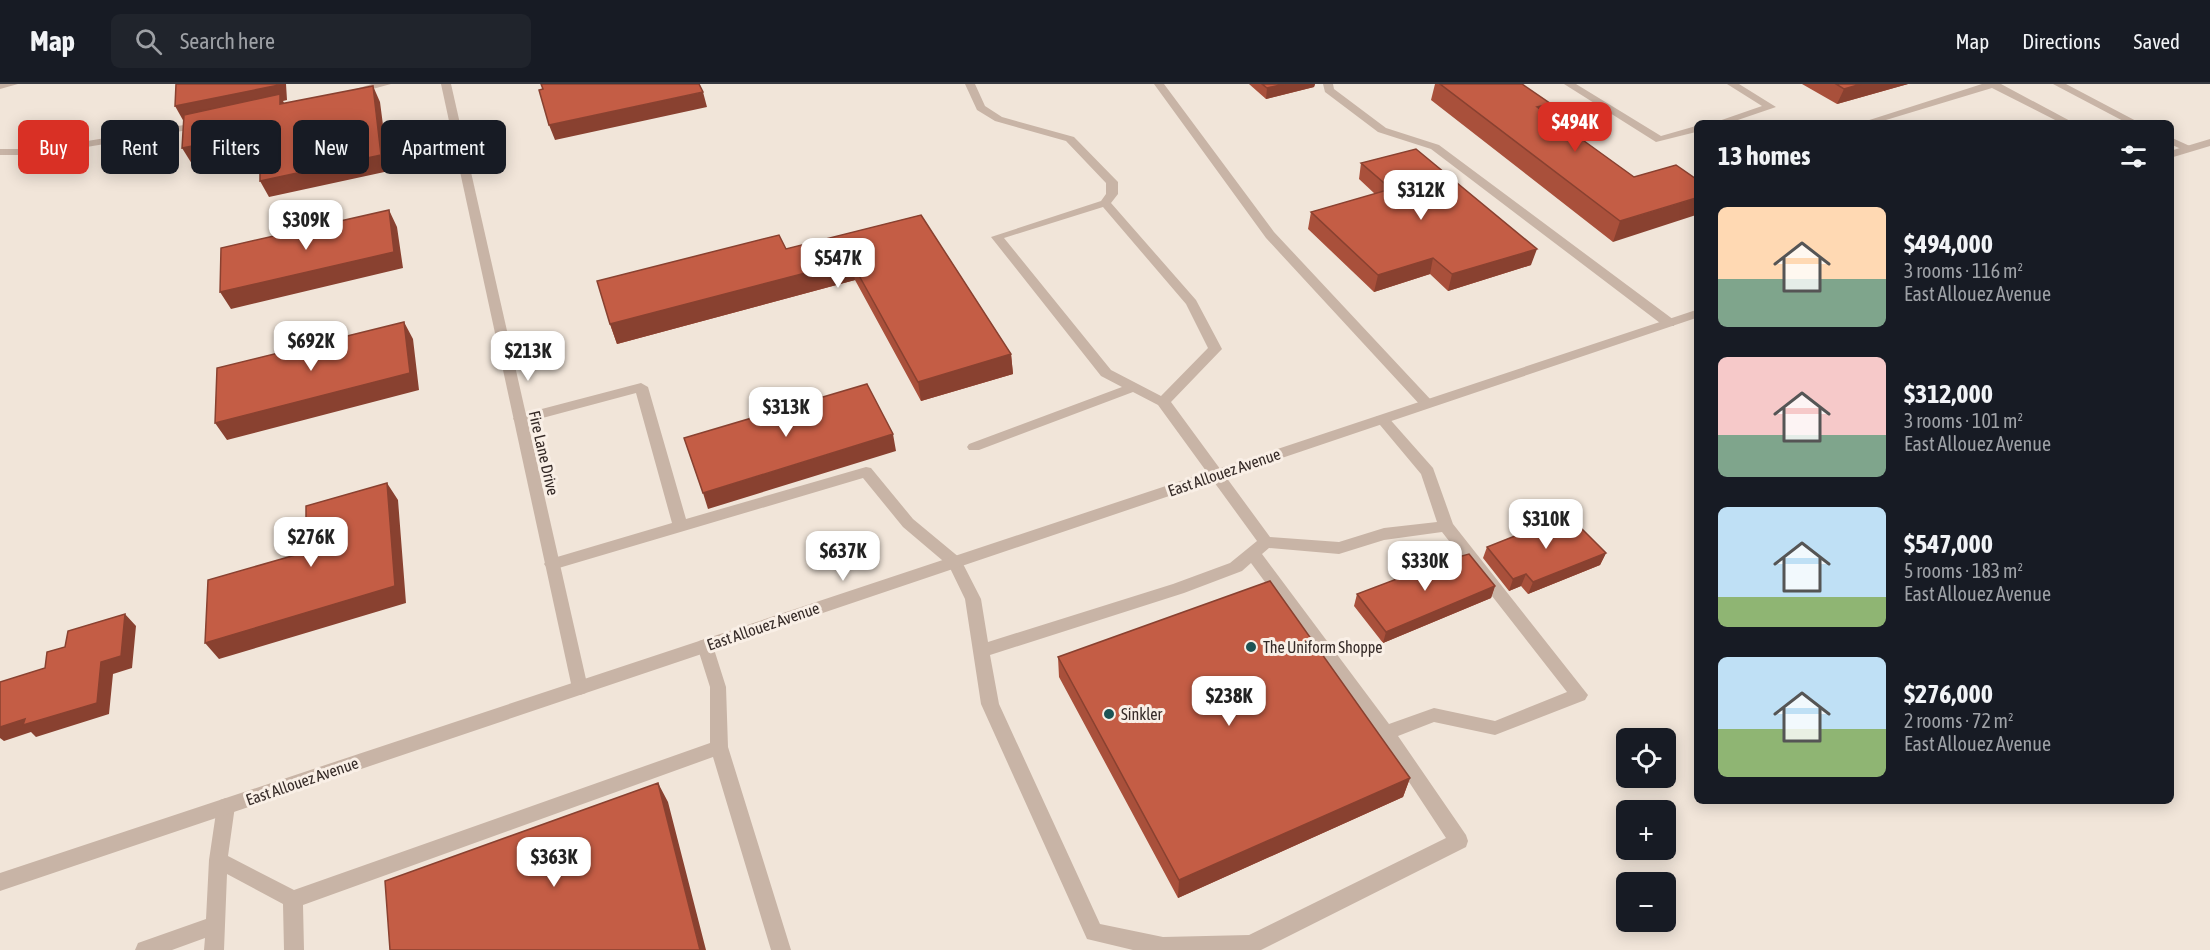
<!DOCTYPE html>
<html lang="en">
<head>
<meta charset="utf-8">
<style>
  :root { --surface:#171b24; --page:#20242c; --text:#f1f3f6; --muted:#9ea1a6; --line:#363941; --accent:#d93025 }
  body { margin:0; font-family:"Asap Condensed",sans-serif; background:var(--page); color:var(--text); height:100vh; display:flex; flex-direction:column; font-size:22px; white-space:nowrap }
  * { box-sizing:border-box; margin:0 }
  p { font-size:20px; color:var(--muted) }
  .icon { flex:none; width:33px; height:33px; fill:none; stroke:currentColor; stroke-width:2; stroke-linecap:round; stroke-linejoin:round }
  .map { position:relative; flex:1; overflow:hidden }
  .drawer { position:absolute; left:1694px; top:36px; width:480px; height:684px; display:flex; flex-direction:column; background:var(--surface); border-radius:9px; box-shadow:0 3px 15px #0003 }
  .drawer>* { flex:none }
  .guide { position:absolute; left:18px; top:36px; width:570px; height:54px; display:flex; gap:12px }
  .tools { position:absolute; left:1616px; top:644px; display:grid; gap:12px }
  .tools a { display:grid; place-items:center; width:60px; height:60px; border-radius:9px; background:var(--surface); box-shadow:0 3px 15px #0003; font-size:30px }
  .price { position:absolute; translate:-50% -51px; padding:0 14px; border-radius:12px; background:#fff; color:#222; font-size:20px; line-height:39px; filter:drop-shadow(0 2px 3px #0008) }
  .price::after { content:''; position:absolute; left:50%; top:36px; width:18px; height:14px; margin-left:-9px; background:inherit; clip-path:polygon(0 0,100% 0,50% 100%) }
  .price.selected { background:var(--accent); color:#fff }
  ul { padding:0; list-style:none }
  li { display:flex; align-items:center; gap:18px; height:150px; padding:0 24px }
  li span { display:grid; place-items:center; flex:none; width:168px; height:120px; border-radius:9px; color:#555 }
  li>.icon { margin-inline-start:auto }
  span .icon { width:72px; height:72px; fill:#fffc; stroke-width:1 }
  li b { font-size:26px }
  h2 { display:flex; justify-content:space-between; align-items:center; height:72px; padding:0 24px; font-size:26px }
  .pill { padding:0 21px; border-radius:9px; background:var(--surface); box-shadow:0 3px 15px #0003; font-size:21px; line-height:54px }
  .pill.selected { background:var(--accent); color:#fff }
  header { display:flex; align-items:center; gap:36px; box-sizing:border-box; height:84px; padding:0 30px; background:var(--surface); border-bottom:2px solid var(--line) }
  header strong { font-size:28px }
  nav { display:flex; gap:33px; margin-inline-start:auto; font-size:21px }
  .search { width:420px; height:54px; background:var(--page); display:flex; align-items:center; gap:15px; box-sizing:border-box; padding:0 21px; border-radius:9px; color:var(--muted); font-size:22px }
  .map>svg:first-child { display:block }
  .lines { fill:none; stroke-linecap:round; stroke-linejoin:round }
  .service { fill:#c8b4a6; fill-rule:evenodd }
  .minor { fill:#c8b4a6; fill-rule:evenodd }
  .tertiary { fill:#c8b4a6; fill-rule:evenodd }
  .wall { fill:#a9503b }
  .shaded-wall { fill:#894130 }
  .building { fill:#c45d45; stroke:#894130; stroke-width:1.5 }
  .poi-dot { fill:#1d5455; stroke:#f9efe6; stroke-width:2 }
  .labels { text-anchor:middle; stroke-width:6; stroke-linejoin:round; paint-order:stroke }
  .street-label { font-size:16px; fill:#352a27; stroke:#f9efe6 }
  .poi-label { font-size:16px; fill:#352a27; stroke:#f9efe6; text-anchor:start }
</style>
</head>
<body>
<header>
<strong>Map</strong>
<div class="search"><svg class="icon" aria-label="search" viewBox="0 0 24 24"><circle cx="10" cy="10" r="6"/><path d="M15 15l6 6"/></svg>Search here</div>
<nav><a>Map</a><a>Directions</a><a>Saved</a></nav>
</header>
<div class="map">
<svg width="2210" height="866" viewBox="0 0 2210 866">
  <rect width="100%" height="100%" fill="#f1e5d9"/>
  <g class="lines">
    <path class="service" d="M 0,0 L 18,0 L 0,5 Z
      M 372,0 L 391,0 L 354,10 L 349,7 Z
      M 965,0 L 975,0 L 985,22 L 1002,33 L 1074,53 L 1118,98 L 1118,110 L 1111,119 L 1196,216 L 1222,265 L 1171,318 L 1270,453 L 1339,458 L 1384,444 L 1437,438 L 1421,390 L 1375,335 L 1377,332 L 1387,332 L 1433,384 L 1453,440 L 1588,611 L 1585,616 L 1495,651 L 1434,638 L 1398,652 L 1466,751 L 1468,757 L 1466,763 L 1261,866 L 1133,866 L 1087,855 L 981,620 L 965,515 L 949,482 L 903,443 L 863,394 L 552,486 L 547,484 L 544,480 L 547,476 L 672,439 L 636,309 L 520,340 L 513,335 L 515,332 L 641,299 L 648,303 L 686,435 L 866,383 L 871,384 L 913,435 L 960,474 L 981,515 L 988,558 L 1173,500 L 1230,479 L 1257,457 L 1158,321 L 1133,308 L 979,366 L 969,366 L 967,363 L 969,360 L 1122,303 L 1101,292 L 991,153 L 1101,117 L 1106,110 L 1106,99 L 1066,57 L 995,37 L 977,26 ZM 1103,123 L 1186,220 L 1208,264 L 1161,312 L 1111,286 L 1004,154 ZM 1442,448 L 1567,608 L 1495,637 L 1434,624 L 1389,640 L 1262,470 L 1269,464 L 1339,470 L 1384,456 ZM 1251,479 L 1380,654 L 1446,754 L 1249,851 L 1163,853 L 1100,840 L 999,620 L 990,571 L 1184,509 L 1242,487 Z
      M 1154,0 L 1164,0 L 1274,148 L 1432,317 L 1434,320 L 1432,323 L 1422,323 L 1266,154 Z
      M 1323,0 L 1333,0 L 1334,5 L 1386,44 L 1439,61 L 1674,236 L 1674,242 L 1664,242 L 1431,65 L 1378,48 L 1325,8 Z
      M 1564,0 L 1576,0 L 1661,52 L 1696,42 L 1696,48 L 1656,58 Z
      M 1727,0 L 1739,0 L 1776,23 L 1729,39 L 1713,39 L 1762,22 Z
      M 1982,0 L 2001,0 L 2074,39 L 2061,39 L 1992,4 L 1876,39 L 1860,39 Z
      M 2053,0 L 2066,0 L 2140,39 L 2127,39 Z
      M 202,38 L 206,39 L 206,43 L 39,71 L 0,71 L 0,65 L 39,65 Z
      M 2170,53 L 2192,63 L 2193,65 L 2188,68 L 2170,60 Z
      M 705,555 L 711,557 L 713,562 L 726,603 L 728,663 L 791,866 L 771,866 L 713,673 L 303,821 L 304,866 L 284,866 L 283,820 L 227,790 L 224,866 L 204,866 L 205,854 L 172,866 L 135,866 L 138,859 L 206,835 L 209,776 L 217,722 L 220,716 L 226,714 L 232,716 L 235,722 L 228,772 L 294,806 L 710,659 L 710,603 L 697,562 L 699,557 Z"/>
    <path class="minor" d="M 441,0 L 451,0 L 588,604 L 586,609 L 580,611 L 574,609 L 572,604 Z"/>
    <path class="tertiary" d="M 2210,55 L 2210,62 L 2170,74 L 2170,67 Z
      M 1696,226 L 1696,234 L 0,807 L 0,789 Z"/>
  </g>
  <path class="wall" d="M 1249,0 L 1315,0 L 1314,3 L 1266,15 Z
    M 1435,0 L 1522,0 L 1548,31 L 1634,93 L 1676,81 L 1613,158 L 1431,16 Z
    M 1802,0 L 1908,0 L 1837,20 Z
    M 1361,79 L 1531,181 L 1448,207 L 1430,190 L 1374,208 L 1308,145 L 1311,128 L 1375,110 L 1359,95 Z
    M 921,131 L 1011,270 L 1013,290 L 921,317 L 855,196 L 617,260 L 610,240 L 786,165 Z
    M 1487,463 L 1606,469 L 1600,481 L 1528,510 L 1521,502 L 1509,507 L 1483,474 Z
    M 1495,502 L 1491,514 L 1383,559 L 1354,522 L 1357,510 Z
    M 1058,573 L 1410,694 L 1403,713 L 1178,814 L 1059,593 Z"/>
  <path class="shaded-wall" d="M 279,0 L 286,0 L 287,16 L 283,17 L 288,26 L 184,38 L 175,22 Z
    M 1285,0 L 1315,0 L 1314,3 L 1266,15 L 1267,4 Z
    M 1861,0 L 1908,0 L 1837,20 L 1844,5 Z
    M 373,2 L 380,18 L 389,87 L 269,113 L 260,97 Z
    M 703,8 L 707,23 L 555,56 L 549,41 Z
    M 1551,20 L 1545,40 L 1537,23 Z
    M 260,49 L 268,65 L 192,80 L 182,64 Z
    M 1696,114 L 1696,131 L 1613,158 L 1620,137 Z
    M 389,126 L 397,143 L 403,184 L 231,225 L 220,208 Z
    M 1537,165 L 1531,181 L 1448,207 L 1452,190 Z
    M 1433,174 L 1430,190 L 1374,208 L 1378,191 Z
    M 851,177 L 855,196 L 617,260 L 610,240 Z
    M 404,238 L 413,255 L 419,306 L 227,356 L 215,339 Z
    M 1011,270 L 1013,290 L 921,317 L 918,298 Z
    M 893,350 L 896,367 L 708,425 L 703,409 Z
    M 387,399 L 398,416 L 406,519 L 219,575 L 205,559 Z
    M 1606,469 L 1600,481 L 1528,510 L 1533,498 Z
    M 1526,490 L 1521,502 L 1509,507 L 1513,495 Z
    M 1495,502 L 1491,514 L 1383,559 L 1386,548 Z
    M 125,530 L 136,542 L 132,584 L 113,590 L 109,630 L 36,653 L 31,648 L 4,657 L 0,654 L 0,643 L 101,578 Z
    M 1410,694 L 1403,713 L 1178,814 L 1179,796 Z
    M 658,699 L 668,718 L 706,866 L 700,866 Z"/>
  <path class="building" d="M 176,0 L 279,0 L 279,1 L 175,22 Z
    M 541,0 L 699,0 L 703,8 L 549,41 L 539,6 L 543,5 Z
    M 1262,0 L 1285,0 L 1267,4 Z
    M 1440,0 L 1522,0 L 1551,20 L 1537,23 L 1634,93 L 1676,81 L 1696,95 L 1696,114 L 1620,137 Z
    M 1836,0 L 1861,0 L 1844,5 Z
    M 373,2 L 381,71 L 260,97 L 260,49 L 182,64 L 184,31 L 280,10 L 280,20 Z
    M 1416,65 L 1537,165 L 1452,190 L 1433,174 L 1378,191 L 1311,128 L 1391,105 L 1361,79 Z
    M 389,126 L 394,168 L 220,208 L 221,164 Z
    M 921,131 L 1011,270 L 918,298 L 851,177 L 610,240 L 597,197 L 779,151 L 786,165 Z
    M 404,238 L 410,289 L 215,339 L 217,284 Z
    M 867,300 L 893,350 L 703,409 L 684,354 Z
    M 387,399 L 395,502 L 205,559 L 208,496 L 306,468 L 306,422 Z
    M 1568,431 L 1606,469 L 1533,498 L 1526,490 L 1513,495 L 1487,463 Z
    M 1469,470 L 1495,502 L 1386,548 L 1357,510 L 1447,476 Z
    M 1270,497 L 1410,694 L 1179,796 L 1058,573 Z
    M 125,530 L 121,572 L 101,578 L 97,619 L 23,641 L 25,635 L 0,643 L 0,598 L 45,584 L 47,568 L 65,563 L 68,547 Z
    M 658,699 L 700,866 L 390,866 L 385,797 Z"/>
  <g class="poi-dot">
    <circle cx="1251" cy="563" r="6"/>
    <circle cx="1109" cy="630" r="6"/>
  </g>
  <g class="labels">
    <g class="street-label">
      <text transform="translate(544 369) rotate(77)" y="6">Fire Lane Drive</text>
      <text transform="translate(1224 388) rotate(-19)" y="6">East Allouez Avenue</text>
      <text transform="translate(763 542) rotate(-19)" y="6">East Allouez Avenue</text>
      <text transform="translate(302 697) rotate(-19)" y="6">East Allouez Avenue</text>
    </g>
    <g class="poi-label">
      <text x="1263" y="569">The Uniform Shoppe</text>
      <text x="1121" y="636">Sinkler</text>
    </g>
  </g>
</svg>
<div class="tools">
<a><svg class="icon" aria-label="locate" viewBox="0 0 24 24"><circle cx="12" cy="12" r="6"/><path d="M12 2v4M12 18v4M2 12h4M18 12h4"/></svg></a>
<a>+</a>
<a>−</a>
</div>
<b class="price selected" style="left:1575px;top:69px">$494K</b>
<b class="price" style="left:1421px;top:137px">$312K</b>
<b class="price" style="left:306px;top:167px">$309K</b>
<b class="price" style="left:838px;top:205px">$547K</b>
<b class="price" style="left:311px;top:288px">$692K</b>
<b class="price" style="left:528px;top:298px">$213K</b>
<b class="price" style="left:786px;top:354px">$313K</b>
<b class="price" style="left:1546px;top:466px">$310K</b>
<b class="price" style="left:311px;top:484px">$276K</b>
<b class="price" style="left:843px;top:498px">$637K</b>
<b class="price" style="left:1425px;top:508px">$330K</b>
<b class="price" style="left:1229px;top:643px">$238K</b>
<b class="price" style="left:554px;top:804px">$363K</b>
<div class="guide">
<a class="pill selected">Buy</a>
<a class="pill">Rent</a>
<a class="pill">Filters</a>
<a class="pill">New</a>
<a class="pill">Apartment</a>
</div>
<section class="drawer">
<h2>13 homes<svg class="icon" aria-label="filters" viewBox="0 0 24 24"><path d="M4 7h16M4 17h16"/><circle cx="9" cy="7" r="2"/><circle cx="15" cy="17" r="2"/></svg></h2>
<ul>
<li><span style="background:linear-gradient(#ffd9b3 60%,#7fa58c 0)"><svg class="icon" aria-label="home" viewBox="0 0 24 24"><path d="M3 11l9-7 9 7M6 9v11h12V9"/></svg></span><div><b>$494,000</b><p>3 rooms · 116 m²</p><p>East Allouez Avenue</p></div></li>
<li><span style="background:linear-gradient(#f6c9c9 65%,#7fa58c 0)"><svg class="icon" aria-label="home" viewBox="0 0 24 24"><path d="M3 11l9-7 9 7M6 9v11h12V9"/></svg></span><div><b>$312,000</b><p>3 rooms · 101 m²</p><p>East Allouez Avenue</p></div></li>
<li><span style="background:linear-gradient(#bfe0f5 75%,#8fb573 0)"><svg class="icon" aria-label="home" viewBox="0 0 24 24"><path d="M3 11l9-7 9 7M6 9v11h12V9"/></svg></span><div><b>$547,000</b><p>5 rooms · 183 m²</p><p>East Allouez Avenue</p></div></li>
<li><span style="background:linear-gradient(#bfe0f5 60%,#8fb573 0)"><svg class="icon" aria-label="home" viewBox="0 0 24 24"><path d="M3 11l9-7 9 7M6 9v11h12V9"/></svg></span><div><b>$276,000</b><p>2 rooms · 72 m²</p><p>East Allouez Avenue</p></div></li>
</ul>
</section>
</div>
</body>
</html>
